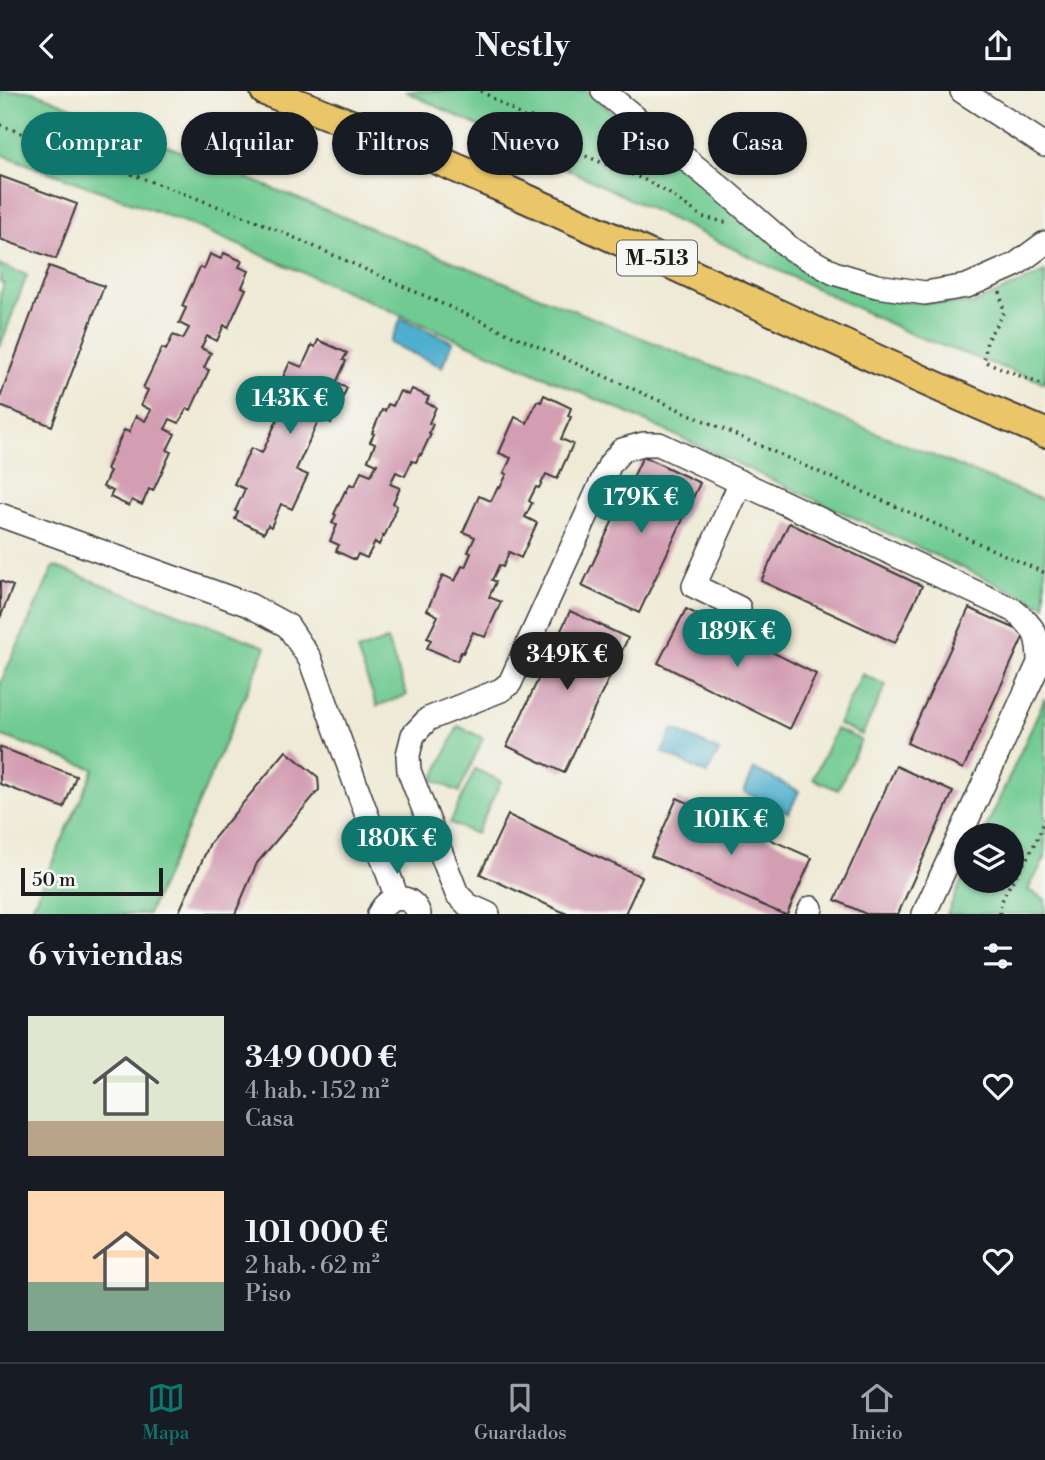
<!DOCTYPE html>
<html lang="es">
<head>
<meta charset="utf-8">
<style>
  :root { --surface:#171b24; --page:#20242c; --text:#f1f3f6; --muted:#9ea1a6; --line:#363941; --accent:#0f766e }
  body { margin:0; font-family:"Libre Bodoni",serif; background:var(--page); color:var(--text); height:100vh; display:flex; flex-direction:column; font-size:26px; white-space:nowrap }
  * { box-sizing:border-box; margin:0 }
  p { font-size:23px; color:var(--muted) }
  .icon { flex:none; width:38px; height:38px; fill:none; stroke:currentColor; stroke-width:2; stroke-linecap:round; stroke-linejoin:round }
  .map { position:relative; height:823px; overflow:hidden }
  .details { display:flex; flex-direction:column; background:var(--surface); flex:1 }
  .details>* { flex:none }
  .guide { position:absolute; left:21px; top:21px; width:1004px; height:63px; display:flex; gap:14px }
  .buttons { position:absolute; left:954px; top:732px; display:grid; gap:14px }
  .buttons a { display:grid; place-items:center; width:70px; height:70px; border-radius:50%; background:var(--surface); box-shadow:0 2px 5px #0004; font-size:35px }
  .scale { position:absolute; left:21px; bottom:18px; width:142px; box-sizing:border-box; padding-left:7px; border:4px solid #1c1c1c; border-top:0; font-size:19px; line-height:24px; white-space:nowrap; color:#1c1c1c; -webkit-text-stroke:5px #f6f6f2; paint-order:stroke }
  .price { position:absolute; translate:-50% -60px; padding:0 16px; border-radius:24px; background:var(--accent); color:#fff; font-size:23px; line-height:46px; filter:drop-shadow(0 2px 4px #0008) }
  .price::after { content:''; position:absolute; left:50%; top:42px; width:21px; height:16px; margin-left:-10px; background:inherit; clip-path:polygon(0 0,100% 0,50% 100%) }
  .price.current { background:#222; color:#fff }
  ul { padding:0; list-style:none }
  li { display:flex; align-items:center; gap:21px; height:175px; padding:0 28px }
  li span { display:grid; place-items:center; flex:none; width:196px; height:140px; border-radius:0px; color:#555 }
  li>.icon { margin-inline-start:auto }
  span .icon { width:84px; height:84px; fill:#fffc; stroke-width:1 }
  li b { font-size:30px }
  h2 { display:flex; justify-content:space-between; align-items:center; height:84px; padding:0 28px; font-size:30px }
  .tag { padding:0 24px; border-radius:32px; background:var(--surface); box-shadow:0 2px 5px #0004; font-size:24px; line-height:63px }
  .tag.current { background:var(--accent); color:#fff }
  header { display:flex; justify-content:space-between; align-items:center; height:91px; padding:0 28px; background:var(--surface); font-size:32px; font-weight:800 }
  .menu { display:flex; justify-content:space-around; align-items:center; height:98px; border-top:2px solid var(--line); background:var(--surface); font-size:19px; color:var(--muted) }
  .menu a { display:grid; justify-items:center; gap:4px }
  .menu .current { color:var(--accent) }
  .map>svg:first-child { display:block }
  .green { fill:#6fca91; stroke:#467356; stroke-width:2 }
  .water { fill:#4eaecd; stroke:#356574; stroke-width:2 }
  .building { fill:#d39db2 }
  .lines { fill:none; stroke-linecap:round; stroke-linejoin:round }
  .minor-casing { stroke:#3c3b38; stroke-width:26 }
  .major-casing { stroke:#3c3b38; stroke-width:32 }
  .path { stroke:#3c3b38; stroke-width:3.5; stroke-dasharray:2 5; stroke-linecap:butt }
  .minor { stroke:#fff; stroke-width:23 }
  .major { stroke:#ebc669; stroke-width:28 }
  .labels { text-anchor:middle; stroke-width:5; stroke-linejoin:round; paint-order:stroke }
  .shield { fill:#f6f6f2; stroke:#5d5d5c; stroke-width:2 }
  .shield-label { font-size:21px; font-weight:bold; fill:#1c1c1c }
</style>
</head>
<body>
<header><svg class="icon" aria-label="back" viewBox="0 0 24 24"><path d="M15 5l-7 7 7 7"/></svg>Nestly<svg class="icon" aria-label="share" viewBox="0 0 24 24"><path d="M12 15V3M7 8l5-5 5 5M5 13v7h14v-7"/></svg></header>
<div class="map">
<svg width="1045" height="823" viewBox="0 0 1045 823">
  <rect width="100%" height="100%" fill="#f6f6f2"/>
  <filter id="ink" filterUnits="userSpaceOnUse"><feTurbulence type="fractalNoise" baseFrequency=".0143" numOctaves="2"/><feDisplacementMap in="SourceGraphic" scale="14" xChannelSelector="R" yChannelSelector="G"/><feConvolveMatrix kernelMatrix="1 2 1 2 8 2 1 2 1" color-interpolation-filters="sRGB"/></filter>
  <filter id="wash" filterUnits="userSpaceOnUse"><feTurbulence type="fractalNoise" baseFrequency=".00686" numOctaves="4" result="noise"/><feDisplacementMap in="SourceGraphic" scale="28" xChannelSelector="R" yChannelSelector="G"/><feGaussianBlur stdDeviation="1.57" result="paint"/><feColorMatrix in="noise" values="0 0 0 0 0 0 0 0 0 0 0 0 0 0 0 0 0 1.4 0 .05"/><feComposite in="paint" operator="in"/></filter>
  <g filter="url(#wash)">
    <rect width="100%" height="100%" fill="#eeead5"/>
    <path class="green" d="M 0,0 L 32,0 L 1045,410 L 1045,515 L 612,315 L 190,133 L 0,63 Z
      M 405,0 L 586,0 L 828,187 L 902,211 L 973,213 L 1045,181 L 1045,292 L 913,244 Z
      M 0,174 L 27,184 L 0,256 L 0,204 L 4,193 L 0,191 Z
      M 54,475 L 266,556 L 197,716 L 148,823 L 29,823 L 94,678 L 0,644 L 0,593 Z
      M 387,549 L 407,604 L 377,615 L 357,560 Z
      M 862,583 L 886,594 L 862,644 L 838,633 Z
      M 1045,607 L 1045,767 L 1028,799 L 1045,808 L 1045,823 L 947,823 L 966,780 L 966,789 L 1012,789 L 1012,744 L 983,744 Z
      M 458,635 L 483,647 L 459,701 L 433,689 Z
      M 836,638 L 861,649 L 838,699 L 813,688 Z
      M 475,678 L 501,690 L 476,743 L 450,732 Z"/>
    <path class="water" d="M 401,227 L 453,251 L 442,276 L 390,252 Z
      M 673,638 L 719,660 L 707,683 L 662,661 Z
      M 754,678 L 799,700 L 789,722 L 744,701 Z"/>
    <g id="blocks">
      <path class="building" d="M 0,85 L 77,113 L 56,168 L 0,148 Z
        M 224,162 L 242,170 L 239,176 L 249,180 L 242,196 L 246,198 L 228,237 L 224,234 L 217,250 L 207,245 L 201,257 L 211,262 L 204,277 L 209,279 L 191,319 L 187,317 L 179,332 L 170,328 L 165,338 L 175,343 L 167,359 L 171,361 L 153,400 L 149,398 L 142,414 L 132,409 L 129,415 L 110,406 L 113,400 L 103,396 L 110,380 L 106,378 L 124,339 L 129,341 L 136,325 L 145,330 L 151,319 L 141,314 L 148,299 L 143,297 L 162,257 L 166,259 L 173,244 L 183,248 L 189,237 L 179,232 L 186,217 L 182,215 L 200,176 L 204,178 L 210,163 L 221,168 Z
        M 49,175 L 104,195 L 52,335 L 0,315 L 0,307 Z
        M 318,249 L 347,262 L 343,269 L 346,270 L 336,292 L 347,297 L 331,332 L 320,326 L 296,379 L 308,384 L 292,418 L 281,413 L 271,436 L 268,434 L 264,442 L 235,428 L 238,421 L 235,420 L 245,398 L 234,393 L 251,357 L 262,362 L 285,312 L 274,306 L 290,271 L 302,276 L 312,254 L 315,256 Z
        M 412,298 L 429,306 L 426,312 L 436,316 L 429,332 L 433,333 L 429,342 L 431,343 L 421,364 L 420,363 L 416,371 L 412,370 L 405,385 L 396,381 L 390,393 L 400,397 L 393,412 L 397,415 L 393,423 L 394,424 L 384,446 L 383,445 L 379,454 L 375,451 L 367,467 L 358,463 L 355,469 L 336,460 L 339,454 L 330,450 L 337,434 L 332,432 L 336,424 L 334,423 L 345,400 L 346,401 L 350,393 L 355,395 L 361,380 L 371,384 L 377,373 L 368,369 L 375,353 L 370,351 L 374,343 L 372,342 L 382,319 L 385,320 L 388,313 L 393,315 L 400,300 L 409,304 Z
        M 544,304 L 571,317 L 568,325 L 571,326 L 561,348 L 573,353 L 557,388 L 546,383 L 539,397 L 536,396 L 529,410 L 532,412 L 525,426 L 537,432 L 521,467 L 509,461 L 503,476 L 499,474 L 492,489 L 496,491 L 489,506 L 501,511 L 485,546 L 473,541 L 463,562 L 461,561 L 457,570 L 427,557 L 431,549 L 427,547 L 438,525 L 427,519 L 443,484 L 455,490 L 462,475 L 465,476 L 471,462 L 468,461 L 475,446 L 463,441 L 479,405 L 491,410 L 498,396 L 500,397 L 507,383 L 504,382 L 511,367 L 499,362 L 515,326 L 527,332 L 537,310 L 541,311 Z
        M 643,365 L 700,392 L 639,522 L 582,495 Z
        M 789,432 L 922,495 L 895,552 L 761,490 Z
        M 0,490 L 13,495 L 0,527 Z
        M 969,517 L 1025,542 L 963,678 L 907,652 Z
        M 686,518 L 816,583 L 790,638 L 658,572 Z
        M 570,520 L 628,547 L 564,682 L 507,655 Z
        M 0,656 L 76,685 L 64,717 L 0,693 Z
        M 286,660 L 318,686 L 319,699 L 257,772 L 235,823 L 178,823 L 210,752 Z
        M 896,675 L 953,701 L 898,823 L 866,823 L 835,809 Z
        M 677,707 L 812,767 L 787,823 L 783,823 L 651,765 Z
        M 508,724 L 642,786 L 625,823 L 567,823 L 480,783 Z"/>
    </g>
  </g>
  <g filter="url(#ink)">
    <use href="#blocks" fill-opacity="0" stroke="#3c3b38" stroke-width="2"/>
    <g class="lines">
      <g class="minor-casing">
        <path id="minor" d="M 603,0 L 725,100 L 791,158 L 834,182 L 877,195 L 925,202 L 967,195 L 1015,174 L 1045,152
          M 962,0 L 1045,54
          M 0,424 L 249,514 L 288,535 L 310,568 L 397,807
          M 739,517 L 694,495 L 741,391
          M 379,823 C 388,803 412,802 419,823
          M 488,823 L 468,814 L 457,803 L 409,680 L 408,664 L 413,644 L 428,628 L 501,599 L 510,592 L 610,373 L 622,359 L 643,353 L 659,353 L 1013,519 C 1035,536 1039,544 1039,572 L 924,823
          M 808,823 L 811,817"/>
      </g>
      <g class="major-casing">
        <path id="major" d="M 265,0 C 532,99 783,232 1045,342"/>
      </g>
      <path class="path" d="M 481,0 L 524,26 L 531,26 L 541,40 L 578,59 L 583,64 L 643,88 L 667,101 L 703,126 L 728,132
        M 0,34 L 257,130 L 1045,482
        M 1000,201 L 1004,221 L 987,249 L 984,270 L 1045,295
        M 1000,823 C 998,806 1021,779 1029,764 C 1035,752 1041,741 1045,728"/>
      <use href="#minor" class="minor"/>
      <use href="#major" class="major"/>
    </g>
  </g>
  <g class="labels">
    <rect class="shield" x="617" y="149.5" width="80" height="35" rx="5"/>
    <g class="shield-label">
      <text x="657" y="174">M-513</text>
    </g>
  </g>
</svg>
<div class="buttons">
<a><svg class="icon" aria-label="layers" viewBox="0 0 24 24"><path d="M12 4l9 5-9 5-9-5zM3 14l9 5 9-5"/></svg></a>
</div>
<div class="scale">50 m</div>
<b class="price" style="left:290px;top:345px">143K €</b>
<b class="price" style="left:641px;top:444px">179K €</b>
<b class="price" style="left:737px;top:578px">189K €</b>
<b class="price current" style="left:567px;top:601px">349K €</b>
<b class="price" style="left:731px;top:766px">101K €</b>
<b class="price" style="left:397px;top:785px">180K €</b>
<div class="guide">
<a class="tag current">Comprar</a>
<a class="tag">Alquilar</a>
<a class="tag">Filtros</a>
<a class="tag">Nuevo</a>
<a class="tag">Piso</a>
<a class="tag">Casa</a>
</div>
</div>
<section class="details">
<h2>6 viviendas<svg class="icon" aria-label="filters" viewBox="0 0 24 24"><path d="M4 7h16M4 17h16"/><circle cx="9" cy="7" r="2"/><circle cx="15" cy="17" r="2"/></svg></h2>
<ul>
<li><span style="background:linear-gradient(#dfe7d0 75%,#b9a48a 0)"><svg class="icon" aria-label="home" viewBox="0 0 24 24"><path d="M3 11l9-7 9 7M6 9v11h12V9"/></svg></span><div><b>349 000 €</b><p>4 hab. · 152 m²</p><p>Casa</p></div><svg class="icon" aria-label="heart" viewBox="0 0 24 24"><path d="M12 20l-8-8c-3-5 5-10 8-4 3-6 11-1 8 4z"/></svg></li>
<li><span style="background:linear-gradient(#ffd9b3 65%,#7fa58c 0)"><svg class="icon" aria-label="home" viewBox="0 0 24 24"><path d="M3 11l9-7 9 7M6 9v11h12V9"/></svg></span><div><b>101 000 €</b><p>2 hab. · 62 m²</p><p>Piso</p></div><svg class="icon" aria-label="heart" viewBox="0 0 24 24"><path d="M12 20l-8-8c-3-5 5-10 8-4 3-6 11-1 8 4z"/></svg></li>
</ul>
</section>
<nav class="menu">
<a class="current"><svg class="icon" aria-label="map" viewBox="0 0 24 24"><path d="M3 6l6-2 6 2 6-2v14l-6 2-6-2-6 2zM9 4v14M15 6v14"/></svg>Mapa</a>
<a><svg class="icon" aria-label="saved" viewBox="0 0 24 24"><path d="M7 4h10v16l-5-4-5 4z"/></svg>Guardados</a>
<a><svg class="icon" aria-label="home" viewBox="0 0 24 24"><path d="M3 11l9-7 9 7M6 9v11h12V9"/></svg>Inicio</a>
</nav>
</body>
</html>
